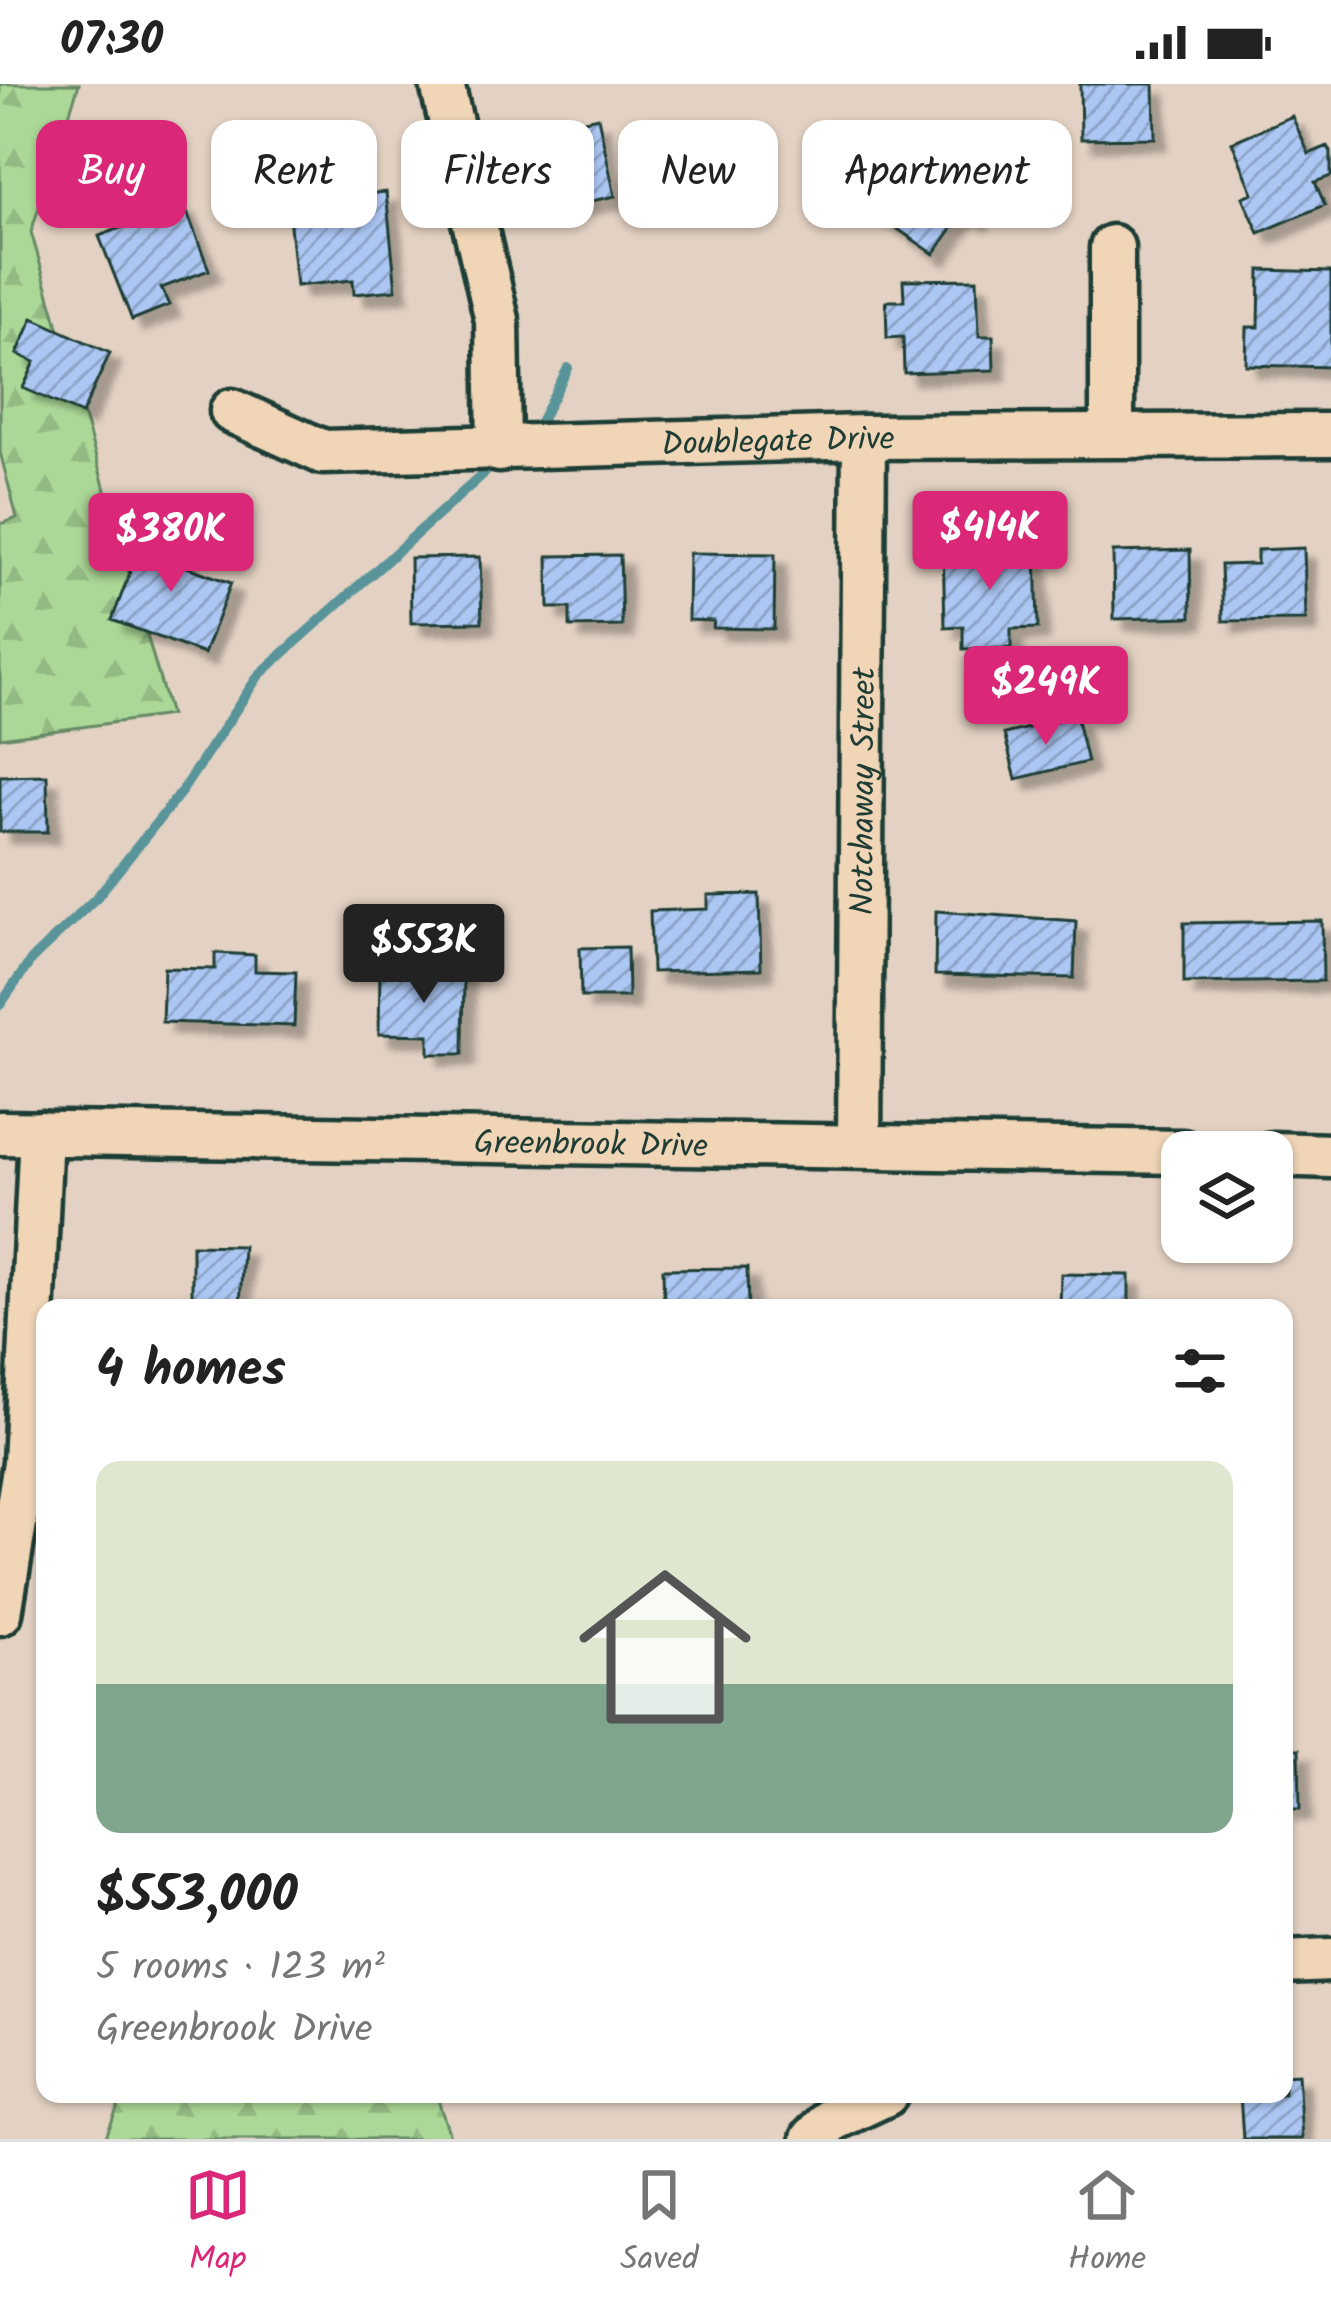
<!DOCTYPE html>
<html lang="en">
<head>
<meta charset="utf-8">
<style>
  :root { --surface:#fff; --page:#f6f6f6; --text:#222; --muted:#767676; --line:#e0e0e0; --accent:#db2777 }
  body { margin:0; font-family:Kalam,sans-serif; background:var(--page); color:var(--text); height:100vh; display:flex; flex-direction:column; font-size:45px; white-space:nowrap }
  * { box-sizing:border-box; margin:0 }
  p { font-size:39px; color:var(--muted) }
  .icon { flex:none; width:66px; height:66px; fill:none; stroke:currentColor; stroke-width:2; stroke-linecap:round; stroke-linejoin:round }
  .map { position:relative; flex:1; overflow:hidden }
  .panel { position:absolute; left:36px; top:1215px; width:1257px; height:804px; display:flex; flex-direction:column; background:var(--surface); border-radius:24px; box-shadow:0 3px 9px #0004 }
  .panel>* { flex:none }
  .top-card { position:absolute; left:36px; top:36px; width:1260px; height:108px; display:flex; gap:24px }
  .tools { position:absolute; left:1161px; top:1047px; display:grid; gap:24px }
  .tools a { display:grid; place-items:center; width:132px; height:132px; border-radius:24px; background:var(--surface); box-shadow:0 3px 9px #0004; font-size:60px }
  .price { position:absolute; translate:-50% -102px; padding:0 27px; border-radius:12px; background:var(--accent); color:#fff; font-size:39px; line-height:78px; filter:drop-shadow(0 3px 6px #0008) }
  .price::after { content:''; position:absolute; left:50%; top:72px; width:36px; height:27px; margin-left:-18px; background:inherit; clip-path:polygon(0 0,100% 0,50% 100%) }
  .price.current { background:#222; color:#fff }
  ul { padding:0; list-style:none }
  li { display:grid; align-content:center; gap:24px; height:636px; padding:0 60px }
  li span { display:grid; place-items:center; height:372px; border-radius:24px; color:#555 }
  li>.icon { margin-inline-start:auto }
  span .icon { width:216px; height:216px; fill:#fffc; stroke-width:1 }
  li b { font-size:51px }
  h2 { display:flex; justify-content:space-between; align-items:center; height:144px; padding:0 60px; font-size:51px }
  .chip { padding:0 42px; border-radius:24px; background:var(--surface); box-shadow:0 3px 9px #0004; font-size:42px; line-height:108px }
  .chip.current { background:var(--accent); color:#fff }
  .status { display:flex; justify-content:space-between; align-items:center; height:84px; padding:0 60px; background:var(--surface); direction:ltr }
  .status svg { height:33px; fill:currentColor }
  .tab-bar { display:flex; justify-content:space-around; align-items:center; height:168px; border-top:3px solid var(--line); background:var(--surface); font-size:33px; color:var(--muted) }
  .tab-bar a { display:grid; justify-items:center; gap:6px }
  .tab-bar .current { color:var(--accent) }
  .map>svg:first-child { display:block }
  .forest { fill:url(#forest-firs); stroke:#668a66; stroke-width:3 }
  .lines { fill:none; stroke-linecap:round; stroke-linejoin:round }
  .stream { stroke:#599499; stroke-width:10 }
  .building { fill:url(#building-hatch); stroke:#1f3d34; stroke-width:3; filter:url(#shadow) }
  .street-casing { stroke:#1f3d34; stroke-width:51 }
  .street { stroke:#f0d5b7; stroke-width:42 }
  .labels { text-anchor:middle; stroke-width:9; stroke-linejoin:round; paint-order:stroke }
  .street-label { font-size:33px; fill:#1f3d34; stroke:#f0d5b7 }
</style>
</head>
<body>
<div class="status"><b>07:30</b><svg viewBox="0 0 49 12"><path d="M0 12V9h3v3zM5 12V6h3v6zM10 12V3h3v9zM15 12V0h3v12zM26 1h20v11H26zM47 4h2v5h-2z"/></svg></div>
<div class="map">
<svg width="1331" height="2055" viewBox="0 0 1331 2055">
  <defs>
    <pattern id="forest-firs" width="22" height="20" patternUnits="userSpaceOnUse" patternTransform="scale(3)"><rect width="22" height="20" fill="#acd897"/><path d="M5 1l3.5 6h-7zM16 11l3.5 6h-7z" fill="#94ba83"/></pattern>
    <pattern id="building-hatch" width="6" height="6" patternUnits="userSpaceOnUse" patternTransform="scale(3)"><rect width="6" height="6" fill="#adc7f4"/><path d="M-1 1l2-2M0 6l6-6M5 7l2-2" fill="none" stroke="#8ca3c6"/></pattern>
    <filter id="shadow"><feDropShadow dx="11" dy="11" stdDeviation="3" flood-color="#0004"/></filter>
  </defs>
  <rect width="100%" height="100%" fill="#e3d2c3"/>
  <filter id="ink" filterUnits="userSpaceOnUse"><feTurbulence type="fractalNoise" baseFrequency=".00833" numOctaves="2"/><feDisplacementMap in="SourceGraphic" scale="24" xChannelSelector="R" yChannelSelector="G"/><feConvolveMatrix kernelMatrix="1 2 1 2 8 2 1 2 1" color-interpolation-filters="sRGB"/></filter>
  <g filter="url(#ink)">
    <path class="forest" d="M 0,0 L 79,0 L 31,148 L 170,631 L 0,654 L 0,440 L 17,434 L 0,368 Z
      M 123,2010 L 436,2010 L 451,2055 L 105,2055 Z"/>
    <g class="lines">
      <path class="stream" d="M 541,336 L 568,284
        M 0,921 L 32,875 L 97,813 L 181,708 L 259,591 L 490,384"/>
    </g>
    <path class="building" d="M 1080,0 L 1154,0 L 1155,54 L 1081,55 Z
      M 1292,32 L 1309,70 L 1328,62 L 1331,68 L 1331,92 L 1315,98 L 1325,121 L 1259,149 L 1243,113 L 1253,109 L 1232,58 Z
      M 598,33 L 615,112 L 554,125 L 537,46 Z
      M 927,49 L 1000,99 L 975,135 L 964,127 L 934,170 L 873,128 Z
      M 386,108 L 396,206 L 354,210 L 353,196 L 296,202 L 289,131 L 307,129 L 305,115 Z
      M 184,120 L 209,186 L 161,204 L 169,221 L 132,236 L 99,152 Z
      M 1260,186 L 1331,188 L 1331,283 L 1246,281 L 1247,243 L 1259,243 Z
      M 977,195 L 979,252 L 993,252 L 994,286 L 904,289 L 903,253 L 887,254 L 886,217 L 904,217 L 903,196 Z
      M 33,234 L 110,269 L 82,330 L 23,304 L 35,278 L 17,270 Z
      M 147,443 L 190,460 L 182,481 L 231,499 L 204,570 L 112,536 Z
      M 1036,462 L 1038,544 L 1011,545 L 1011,564 L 963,565 L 963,542 L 945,543 L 943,463 Z
      M 1304,464 L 1306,536 L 1223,537 L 1221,481 L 1257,480 L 1257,466 Z
      M 1190,466 L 1191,533 L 1114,535 L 1113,468 Z
      M 689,469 L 775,470 L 774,545 L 713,544 L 714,537 L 688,536 Z
      M 620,471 L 622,542 L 570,543 L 570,524 L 549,524 L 548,472 Z
      M 480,473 L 482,538 L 411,539 L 410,474 Z
      M 1076,632 L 1087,678 L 1016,695 L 1004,650 Z
      M 47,691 L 48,748 L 0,748 L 0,692 Z
      M 759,810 L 761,885 L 652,888 L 650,827 L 708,825 L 708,811 Z
      M 936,827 L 1076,837 L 1074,894 L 935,891 Z
      M 1322,837 L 1323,897 L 1184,899 L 1184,839 Z
      M 627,863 L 628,913 L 581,913 L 580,864 Z
      M 215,869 L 255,871 L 255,887 L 296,888 L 294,942 L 162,938 L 164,884 L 215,885 Z
      M 380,883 L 464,884 L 463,970 L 429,970 L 429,951 L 379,950 Z
      M 192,1161 L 243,1162 L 240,1223 L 272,1224 L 192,1224 Z
      M 747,1184 L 748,1224 L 664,1224 L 663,1185 Z
      M 1061,1190 L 1129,1191 L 1129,1224 L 1060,1224 Z
      M 1284,1665 L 1299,1665 L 1300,1725 L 1284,1725 Z
      M 1298,1990 L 1302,2055 L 1243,2055 L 1240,2010 L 1284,2010 L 1284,1991 Z"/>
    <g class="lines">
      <g class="street-casing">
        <g id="street">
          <path d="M 442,0 L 497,236 L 499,366"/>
          <path id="s1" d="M 232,327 L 323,368 L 864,353 L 1331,351"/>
          <path d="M 1112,349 L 1112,163"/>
          <path id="s2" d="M 0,1049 L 1182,1068"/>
          <path id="s3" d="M 859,1061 L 864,353"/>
          <path d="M 1272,1070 L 1331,1072"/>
          <path d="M 0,1529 L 25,1379 L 41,1049"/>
          <path d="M 1284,1878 L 1331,1876"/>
          <path d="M 813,2055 L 831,2036 L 886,2010"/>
        </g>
      </g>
      <use href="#street" class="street"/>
    </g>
  </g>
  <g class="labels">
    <g class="street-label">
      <text dy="12" stroke="none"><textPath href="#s1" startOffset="555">Doublegate Drive</textPath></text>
      <text dy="12" stroke="none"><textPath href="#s3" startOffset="354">Notchaway Street</textPath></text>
      <text dy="12" stroke="none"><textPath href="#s2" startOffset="591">Greenbrook Drive</textPath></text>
    </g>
  </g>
</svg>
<div class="tools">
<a><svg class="icon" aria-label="layers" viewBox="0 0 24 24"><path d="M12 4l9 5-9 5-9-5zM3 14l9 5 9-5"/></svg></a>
</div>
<b class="price" style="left:990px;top:509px">$414K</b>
<b class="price" style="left:171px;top:511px">$380K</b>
<b class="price" style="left:1046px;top:664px">$249K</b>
<b class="price current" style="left:424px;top:922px">$553K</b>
<div class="top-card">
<a class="chip current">Buy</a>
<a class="chip">Rent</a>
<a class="chip">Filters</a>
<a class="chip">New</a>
<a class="chip">Apartment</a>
</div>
<section class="panel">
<h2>4 homes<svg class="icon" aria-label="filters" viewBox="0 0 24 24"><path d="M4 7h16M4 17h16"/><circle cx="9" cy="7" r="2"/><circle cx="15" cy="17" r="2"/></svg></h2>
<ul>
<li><span style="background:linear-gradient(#dfe7d0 60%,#7fa58c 0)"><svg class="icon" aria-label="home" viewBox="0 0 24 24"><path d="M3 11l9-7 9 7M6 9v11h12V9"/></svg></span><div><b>$553,000</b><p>5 rooms · 123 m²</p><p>Greenbrook Drive</p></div></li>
</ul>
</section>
</div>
<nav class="tab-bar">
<a class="current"><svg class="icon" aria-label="map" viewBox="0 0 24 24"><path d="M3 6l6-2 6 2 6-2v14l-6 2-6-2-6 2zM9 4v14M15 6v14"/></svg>Map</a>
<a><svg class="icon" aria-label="saved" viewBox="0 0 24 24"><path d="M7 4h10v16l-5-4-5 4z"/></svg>Saved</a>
<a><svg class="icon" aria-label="home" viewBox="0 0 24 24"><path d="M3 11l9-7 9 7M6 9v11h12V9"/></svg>Home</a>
</nav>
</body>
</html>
